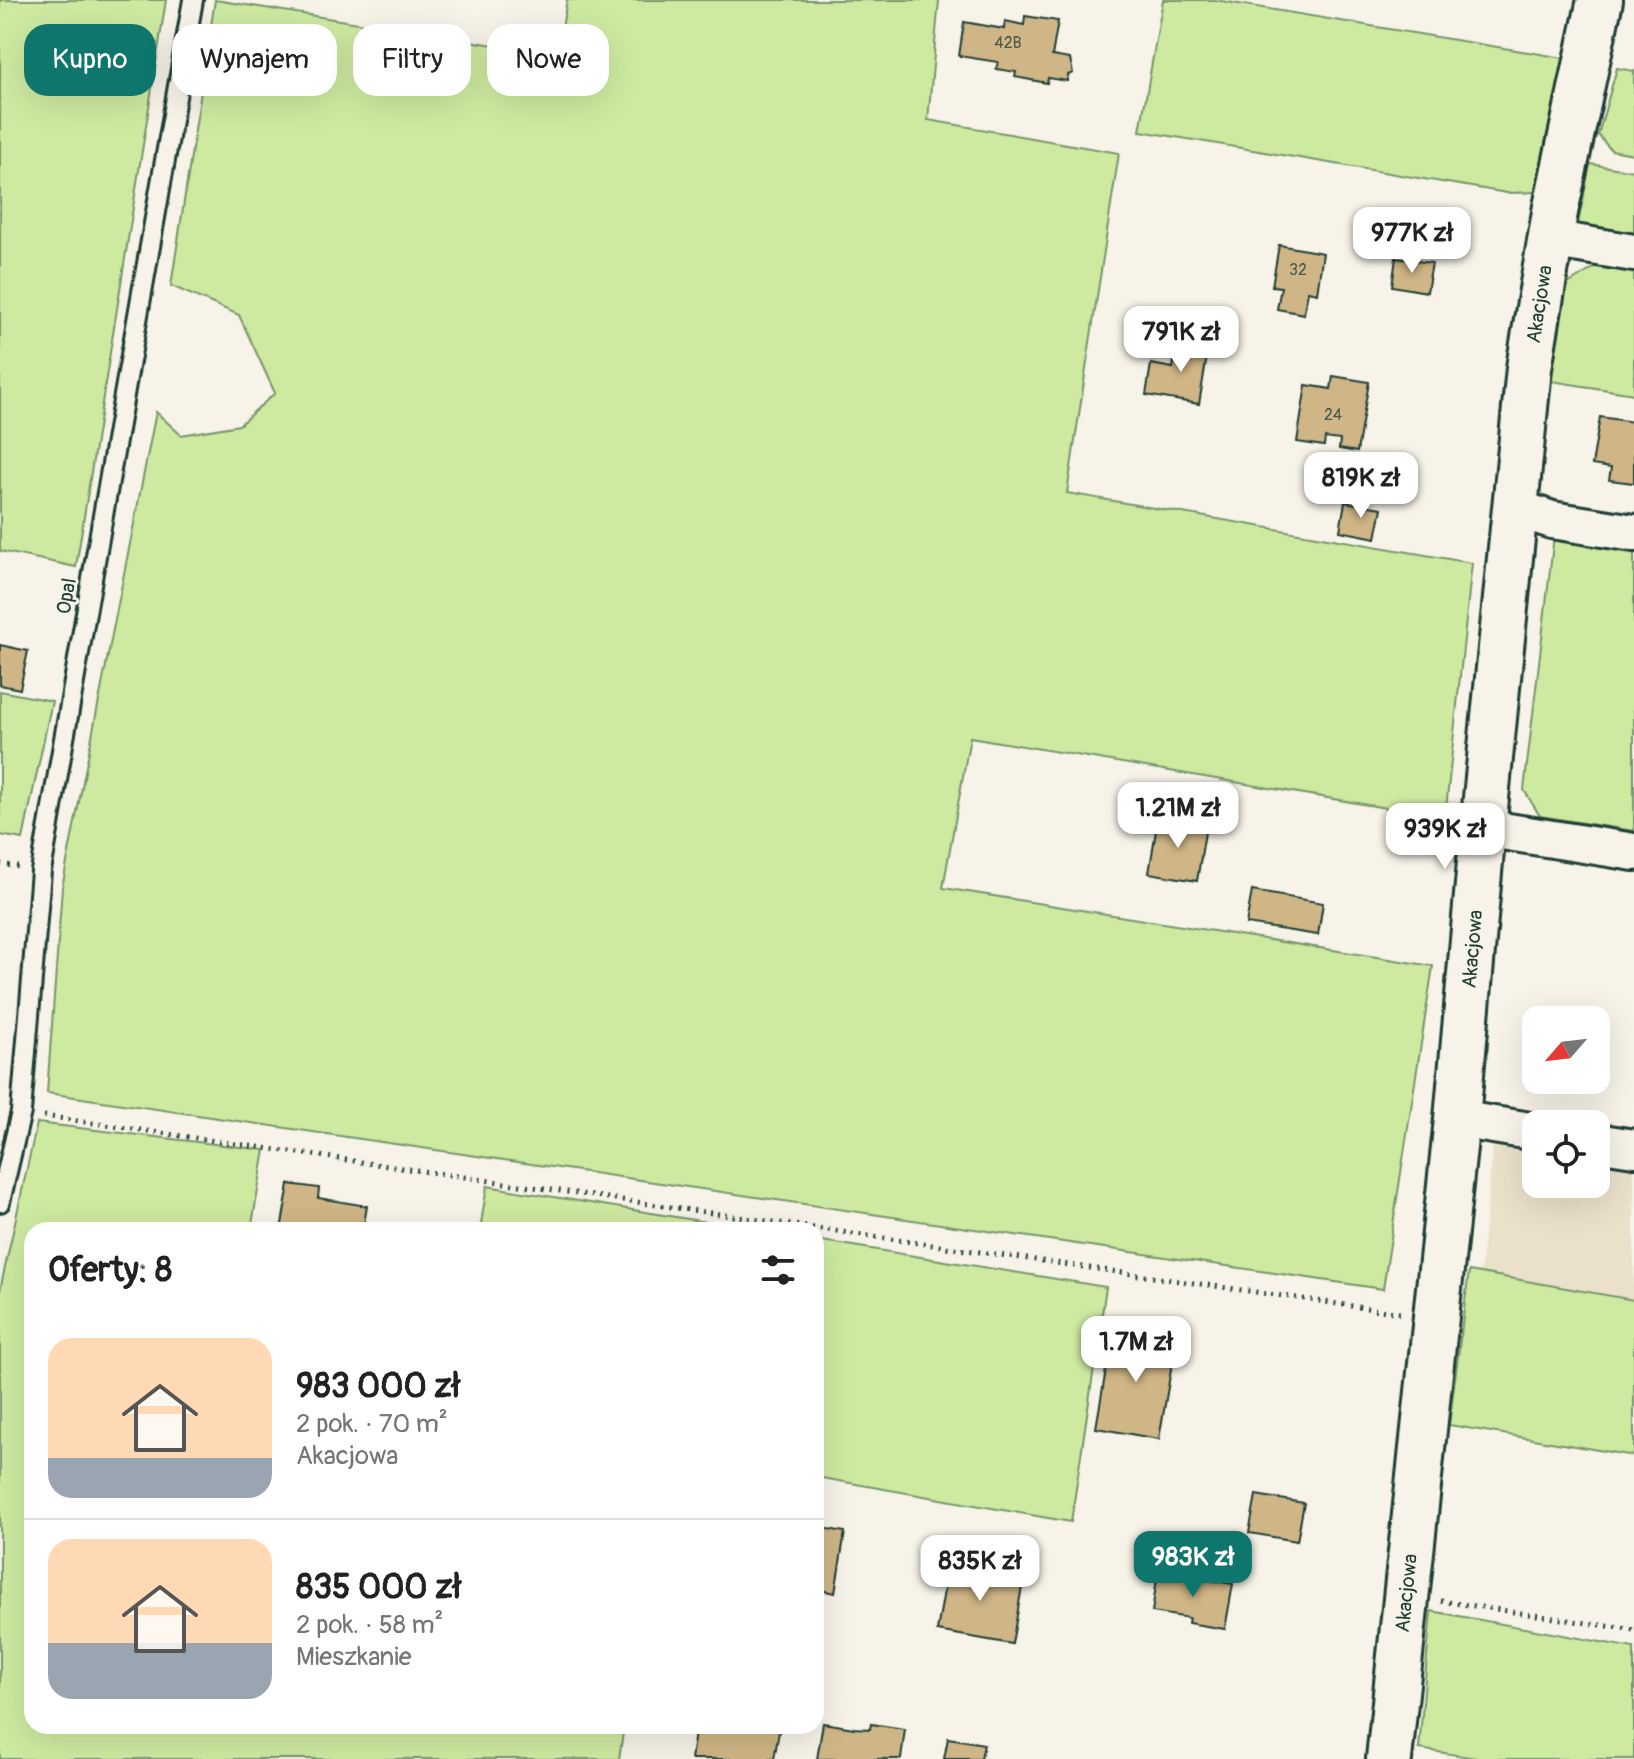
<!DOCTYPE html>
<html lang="pl">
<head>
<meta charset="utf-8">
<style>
  :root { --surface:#fff; --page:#f6f6f6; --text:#222; --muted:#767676; --line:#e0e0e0; --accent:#0f766e }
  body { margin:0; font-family:Pangolin,sans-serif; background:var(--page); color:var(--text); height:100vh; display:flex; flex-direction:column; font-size:30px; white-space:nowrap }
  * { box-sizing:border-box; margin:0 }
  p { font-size:26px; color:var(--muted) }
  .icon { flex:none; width:44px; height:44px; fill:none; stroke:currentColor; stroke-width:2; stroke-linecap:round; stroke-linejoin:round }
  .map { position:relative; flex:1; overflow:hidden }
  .details { position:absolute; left:24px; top:1222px; width:800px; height:512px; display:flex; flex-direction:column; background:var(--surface); border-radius:24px; box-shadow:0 8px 32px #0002 }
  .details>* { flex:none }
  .hud { position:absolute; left:24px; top:24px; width:800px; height:72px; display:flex; gap:16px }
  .needle { width:52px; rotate:242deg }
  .fabs { position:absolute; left:1522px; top:1006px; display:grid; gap:16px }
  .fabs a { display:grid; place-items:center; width:88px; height:88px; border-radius:16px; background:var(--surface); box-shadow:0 8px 32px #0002; font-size:40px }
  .price { position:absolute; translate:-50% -68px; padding:0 18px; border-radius:16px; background:#fff; color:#222; font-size:26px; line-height:52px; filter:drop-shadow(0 2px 4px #0008) }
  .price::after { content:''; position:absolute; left:50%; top:48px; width:24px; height:18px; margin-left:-12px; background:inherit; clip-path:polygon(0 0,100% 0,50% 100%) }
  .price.selected { background:var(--accent); color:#fff }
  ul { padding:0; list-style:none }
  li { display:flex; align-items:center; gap:24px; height:200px; padding:0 24px }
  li+li { border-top:2px solid var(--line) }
  li span { display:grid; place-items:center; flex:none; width:224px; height:160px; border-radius:24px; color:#555 }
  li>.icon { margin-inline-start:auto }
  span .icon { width:96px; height:96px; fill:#fffc; stroke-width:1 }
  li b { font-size:34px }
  h2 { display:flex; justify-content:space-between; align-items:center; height:96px; padding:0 24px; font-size:34px }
  .chip { padding:0 28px; border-radius:24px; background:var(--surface); box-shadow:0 8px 32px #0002; font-size:28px; line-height:72px }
  .chip.selected { background:var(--accent); color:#fff }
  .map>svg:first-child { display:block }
  .built { fill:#ebe1cb }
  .green { fill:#ceeaa1; stroke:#76946a; stroke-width:2 }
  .building { fill:#d0b686; stroke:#1f3d34; stroke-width:2 }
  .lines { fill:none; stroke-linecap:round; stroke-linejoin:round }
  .service-casing { stroke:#1f3d34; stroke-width:24 }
  .minor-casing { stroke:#1f3d34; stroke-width:42 }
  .tertiary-casing { stroke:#1f3d34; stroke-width:50 }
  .path { stroke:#1f3d34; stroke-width:5; stroke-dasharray:2 6; stroke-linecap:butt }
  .service { stroke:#f7f3e8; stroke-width:18 }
  .minor { stroke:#f7f3e8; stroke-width:36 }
  .tertiary { stroke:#f7f3e8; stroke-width:44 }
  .labels { text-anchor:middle; stroke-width:6; stroke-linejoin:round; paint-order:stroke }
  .number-label { font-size:16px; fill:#4b5b48 }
  .street-label { font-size:20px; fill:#1f3d34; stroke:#f7f3e8 }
</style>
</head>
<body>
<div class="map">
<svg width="1634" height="1759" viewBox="0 0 1634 1759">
  <rect width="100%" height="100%" fill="#f7f3e8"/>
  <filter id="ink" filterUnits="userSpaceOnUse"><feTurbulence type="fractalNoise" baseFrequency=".0125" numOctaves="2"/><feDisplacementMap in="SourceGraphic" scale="16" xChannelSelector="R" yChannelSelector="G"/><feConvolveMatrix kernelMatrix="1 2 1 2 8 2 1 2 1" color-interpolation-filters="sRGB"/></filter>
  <g filter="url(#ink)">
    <path class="built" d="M 1493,1145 L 1536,1151 L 1536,1184 L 1596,1184 L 1596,1161 L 1634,1167 L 1634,1300 L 1480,1275 Z"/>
    <path class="green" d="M 0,0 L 166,0 L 76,567 L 0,551 Z
      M 215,0 L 557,55 L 567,0 L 939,0 L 928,120 L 1119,153 L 1067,493 L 1472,563 L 1445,818 L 970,737 L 943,888 L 1433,966 L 1383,1289 L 47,1093 L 62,888 L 156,412 L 181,435 L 239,425 L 275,393 L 239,315 L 171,286 Z
      M 1163,0 L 1215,0 L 1564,58 L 1539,192 L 1507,193 L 1140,131 Z
      M 1617,68 L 1634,71 L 1634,154 L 1611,150 L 1598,135 Z
      M 1590,164 L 1634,171 L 1634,238 L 1577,229 Z
      M 1599,265 L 1634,270 L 1634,394 L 1551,381 L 1566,285 Z
      M 1554,536 L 1634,551 L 1634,831 L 1540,816 L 1524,790 Z
      M 0,691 L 52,701 L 23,839 L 0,835 Z
      M 37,1123 L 265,1150 L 251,1230 L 32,1230 L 32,1726 L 624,1726 L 619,1759 L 0,1759 L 0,1290 Z
      M 487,1186 L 755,1230 L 480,1230 Z
      M 816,1240 L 1106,1287 L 1071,1522 L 816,1477 Z
      M 1469,1271 L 1634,1300 L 1634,1456 L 1449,1425 Z
      M 1431,1611 L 1634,1648 L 1634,1759 L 1482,1759 L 1419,1749 Z"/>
    <path class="building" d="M 1025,16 L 1058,21 L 1052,56 L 1070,59 L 1073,73 L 1068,75 L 1067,81 L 1048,78 L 1047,83 L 1015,77 L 1016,72 L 996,69 L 998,62 L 959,56 L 964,22 L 1004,29 L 1005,21 L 1024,25 Z
      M 1279,245 L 1323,253 L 1317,293 L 1308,291 L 1304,314 L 1277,309 L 1281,287 L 1272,286 Z
      M 1396,258 L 1432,263 L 1427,292 L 1392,286 Z
      M 1178,338 L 1209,344 L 1199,404 L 1146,395 L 1151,364 L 1173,368 Z
      M 1333,376 L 1369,382 L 1357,452 L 1339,449 L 1340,440 L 1325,438 L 1324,446 L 1297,442 L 1306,385 L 1331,389 Z
      M 1600,417 L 1634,422 L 1634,483 L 1609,480 L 1611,468 L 1592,465 Z
      M 1345,502 L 1382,508 L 1376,538 L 1340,531 Z
      M 0,645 L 28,651 L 20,689 L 0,685 Z
      M 1158,818 L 1206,826 L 1197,881 L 1149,873 Z
      M 1252,891 L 1323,903 L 1318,935 L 1246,924 Z
      M 289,1184 L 319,1188 L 318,1198 L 367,1206 L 363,1230 L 281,1230 Z
      M 1113,1329 L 1176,1341 L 1159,1439 L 1096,1428 Z
      M 1256,1495 L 1304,1503 L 1297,1541 L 1249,1533 Z
      M 816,1527 L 845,1532 L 835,1593 L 816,1589 Z
      M 949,1562 L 1024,1575 L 1012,1644 L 937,1631 Z
      M 1158,1572 L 1233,1584 L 1225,1629 L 1188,1623 L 1189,1618 L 1152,1612 Z
      M 823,1723 L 854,1728 L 870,1729 L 871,1724 L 905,1729 L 901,1759 L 817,1759 Z
      M 696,1726 L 780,1726 L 774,1759 L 691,1759 Z
      M 948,1738 L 984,1744 L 981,1759 L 944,1759 Z"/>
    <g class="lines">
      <g class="service-casing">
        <path id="service" d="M 0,1202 L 21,1112 L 41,871 L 193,0"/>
      </g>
      <g class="minor-casing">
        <path id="minor" d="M 1550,239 L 1634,253
          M 1513,507 L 1552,520 L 1634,533
          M 1483,828 L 1634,852
          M 1457,1119 L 1536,1132
          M 1596,1142 L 1634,1148"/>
      </g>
      <g class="tertiary-casing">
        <path id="tertiary" d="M 1389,1759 L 1457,1119 L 1483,828 L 1529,368 L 1555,212 L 1600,0"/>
      </g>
      <path class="path" d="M 0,864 L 19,867
        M 44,1116 L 1400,1313
        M 1441,1601 L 1634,1630"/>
      <use href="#service" class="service"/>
      <use href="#minor" class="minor"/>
      <use href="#tertiary" class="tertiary"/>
    </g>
  </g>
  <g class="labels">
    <g class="number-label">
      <text x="1008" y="48">42B</text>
      <text x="1298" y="275">32</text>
      <text x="1333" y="420">24</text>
    </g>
    <g class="street-label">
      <text transform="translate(1539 304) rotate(-81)" y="7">Akacjowa</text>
      <text transform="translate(66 596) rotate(-80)" y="7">Opal</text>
      <text transform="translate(1472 949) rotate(-85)" y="7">Akacjowa</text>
      <text transform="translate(1406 1593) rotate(-84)" y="7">Akacjowa</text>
    </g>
  </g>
</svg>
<div class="fabs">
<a><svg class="needle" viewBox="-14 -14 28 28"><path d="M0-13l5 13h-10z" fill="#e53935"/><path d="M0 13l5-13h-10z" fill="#767676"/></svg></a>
<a><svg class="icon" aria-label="locate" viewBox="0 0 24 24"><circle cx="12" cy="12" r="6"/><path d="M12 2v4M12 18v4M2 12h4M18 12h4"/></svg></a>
</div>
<b class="price" style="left:1412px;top:275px">977K zł</b>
<b class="price" style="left:1181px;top:374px">791K zł</b>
<b class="price" style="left:1361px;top:520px">819K zł</b>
<b class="price" style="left:1178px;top:850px">1.21M zł</b>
<b class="price" style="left:1445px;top:871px">939K zł</b>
<b class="price" style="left:1136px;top:1384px">1.7M zł</b>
<b class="price selected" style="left:1193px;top:1599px">983K zł</b>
<b class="price" style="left:980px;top:1603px">835K zł</b>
<div class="hud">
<a class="chip selected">Kupno</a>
<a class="chip">Wynajem</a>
<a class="chip">Filtry</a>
<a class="chip">Nowe</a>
</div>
<section class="details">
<h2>Oferty: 8<svg class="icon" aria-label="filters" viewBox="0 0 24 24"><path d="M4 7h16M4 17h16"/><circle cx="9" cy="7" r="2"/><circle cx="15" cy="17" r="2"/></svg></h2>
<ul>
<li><span style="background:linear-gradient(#ffd9b3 75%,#9aa5b1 0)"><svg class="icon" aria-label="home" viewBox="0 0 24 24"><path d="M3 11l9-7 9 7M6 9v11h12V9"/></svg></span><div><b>983 000 zł</b><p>2 pok. · 70 m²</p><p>Akacjowa</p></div></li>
<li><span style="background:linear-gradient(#ffd9b3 65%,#9aa5b1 0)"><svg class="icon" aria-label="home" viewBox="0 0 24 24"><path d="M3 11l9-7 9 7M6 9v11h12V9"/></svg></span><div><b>835 000 zł</b><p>2 pok. · 58 m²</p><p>Mieszkanie</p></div></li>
</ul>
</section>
</div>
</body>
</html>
